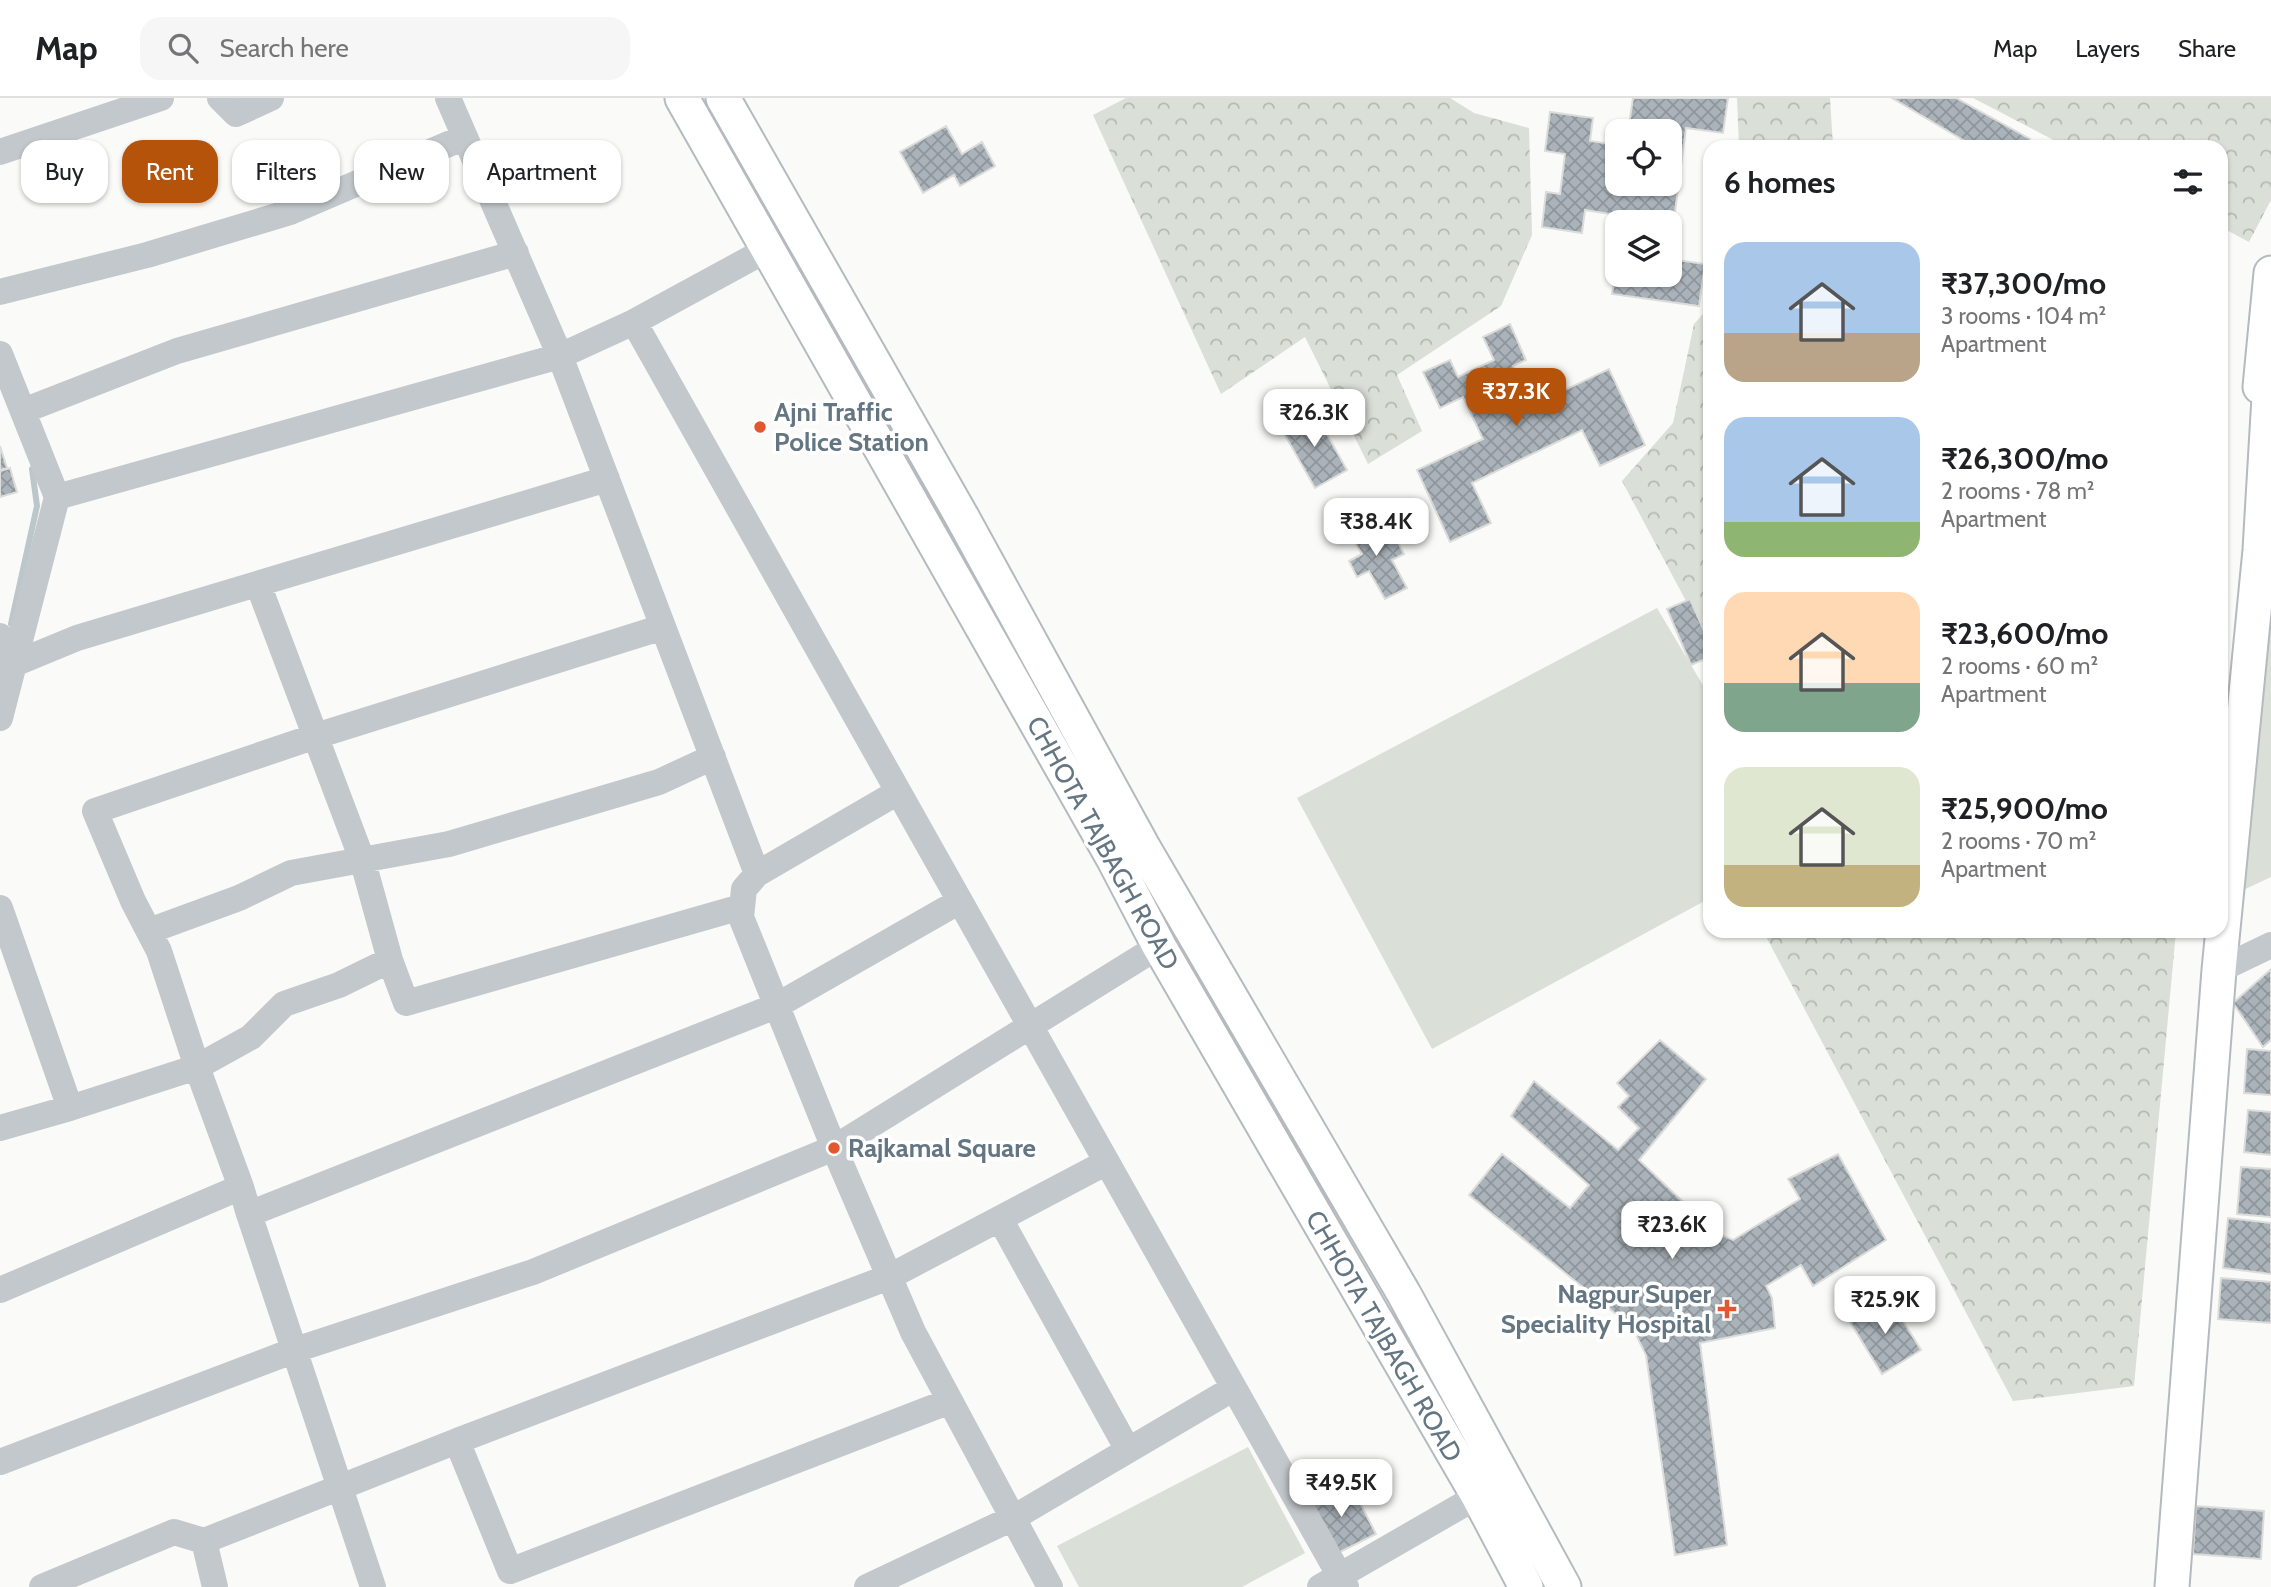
<!DOCTYPE html>
<html lang="en">
<head>
<meta charset="utf-8">
<style>
  :root { --surface:#fff; --page:#f6f6f6; --text:#202124; --muted:#757577; --line:#e0e0e0; --accent:#b45309 }
  body { margin:0; font-family:Cabin,sans-serif; background:var(--page); color:var(--text); height:100vh; display:flex; flex-direction:column; font-size:26px; white-space:nowrap }
  * { box-sizing:border-box; margin:0 }
  p { font-size:23px; color:var(--muted) }
  .icon { flex:none; width:38px; height:38px; fill:none; stroke:currentColor; stroke-width:2; stroke-linecap:round; stroke-linejoin:round }
  .map { position:relative; flex:1; overflow:hidden }
  .drawer { position:absolute; left:1703px; top:42px; width:525px; height:798px; display:flex; flex-direction:column; background:var(--surface); border-radius:21px; box-shadow:0 2px 5px #0004 }
  .drawer>* { flex:none }
  .guide { position:absolute; left:21px; top:42px; width:665px; height:63px; display:flex; gap:14px }
  .fabs { position:absolute; left:1605px; top:21px; display:grid; gap:14px }
  .fabs a { display:grid; place-items:center; width:77px; height:77px; border-radius:14px; background:var(--surface); box-shadow:0 2px 5px #0004; font-size:35px }
  .price { position:absolute; translate:-50% -60px; padding:0 16px; border-radius:14px; background:#fff; color:#222; font-size:23px; line-height:46px; filter:drop-shadow(0 2px 4px #0008) }
  .price::after { content:''; position:absolute; left:50%; top:42px; width:21px; height:16px; margin-left:-10px; background:inherit; clip-path:polygon(0 0,100% 0,50% 100%) }
  .price.active { background:var(--accent); color:#fff }
  ul { padding:0; list-style:none }
  li { display:flex; align-items:center; gap:21px; height:175px; padding:0 21px }
  li span { display:grid; place-items:center; flex:none; width:196px; height:140px; border-radius:21px; color:#555 }
  li>.icon { margin-inline-start:auto }
  span .icon { width:84px; height:84px; fill:#fffc; stroke-width:1 }
  li b { font-size:30px }
  h2 { display:flex; justify-content:space-between; align-items:center; height:84px; padding:0 21px; font-size:30px }
  .tag { padding:0 24px; border-radius:21px; background:var(--surface); box-shadow:0 2px 5px #0004; font-size:24px; line-height:63px }
  .tag.active { background:var(--accent); color:#fff }
  header { display:flex; align-items:center; gap:42px; box-sizing:border-box; height:98px; padding:0 35px; background:var(--surface); border-bottom:2px solid var(--line) }
  header strong { font-size:33px }
  nav { display:flex; gap:38px; margin-inline-start:auto; font-size:24px }
  .search { width:490px; height:63px; background:var(--page); display:flex; align-items:center; gap:18px; box-sizing:border-box; padding:0 24px; border-radius:21px; color:var(--muted); font-size:26px }
  .map>svg:first-child { display:block }
  .forest { fill:url(#forest-crowns) }
  .green { fill:#dadfd7 }
  .lines { fill:none; stroke-linecap:round; stroke-linejoin:round }
  .stream { stroke:#bbc7cb; stroke-width:6 }
  .building { fill:url(#building-cross-hatch); stroke:#dcdcda; stroke-width:2 }
  .major-casing { stroke:#b5babe; stroke-width:37 }
  .minor { stroke:#c3c8cc; stroke-width:26 }
  .major { stroke:#fff; stroke-width:33 }
  .poi-dot { fill:#e4572e; stroke:#fff; stroke-width:2.5 }
  .labels { text-anchor:middle; stroke-width:7; stroke-linejoin:round; paint-order:stroke }
  .poi-label { font-size:26px; font-weight:bold; fill:#657683; stroke:#fff; text-anchor:start }
  .street-label { font-size:26px; fill:#657683; stroke:#fff }
</style>
</head>
<body>
<header>
<strong>Map</strong>
<div class="search"><svg class="icon" aria-label="search" viewBox="0 0 24 24"><circle cx="10" cy="10" r="6"/><path d="M15 15l6 6"/></svg>Search here</div>
<nav><a>Map</a><a>Layers</a><a>Share</a></nav>
</header>
<div class="map">
<svg width="2271" height="1489" viewBox="0 0 2271 1489">
  <defs>
    <pattern id="forest-crowns" width="20" height="18" patternUnits="userSpaceOnUse" patternTransform="scale(1.75)"><rect width="20" height="18" fill="#dadfd7"/><path d="M2 6a3 3 0 1 1 6 0M12 15a3 3 0 1 1 6 0" fill="none" stroke="#b4b9b4"/></pattern>
    <pattern id="building-cross-hatch" width="8" height="8" patternUnits="userSpaceOnUse" patternTransform="scale(1.75)"><rect width="8" height="8" fill="#aab3b9"/><path d="M0 0l8 8M0 8l8-8" fill="none" stroke="#8e969c"/></pattern>
  </defs>
  <rect width="100%" height="100%" fill="#fafaf8"/>
  <path class="forest" d="M 1126,0 L 1450,0 L 1474,15 L 1529,30 L 1532,137 L 1501,208 L 1397,277 L 1422,333 L 1368,366 L 1305,239 L 1221,296 L 1093,17 Z
    M 1737,0 L 1830,0 L 1833,49 L 1739,49 Z
    M 1973,0 L 2271,0 L 2271,102 L 2249,144 L 2221,129 L 2221,49 L 2067,49 Z
    M 1710,208 L 1710,548 L 1622,383 L 1673,325 L 1694,226 Z
    M 1763,833 L 2176,833 L 2134,1288 L 2013,1303 Z"/>
  <path class="green" d="M 2271,446 L 2271,779 L 2239,794 Z
    M 1657,510 L 1710,599 L 1710,800 L 1432,951 L 1297,700 Z
    M 1248,1349 L 1305,1455 L 1242,1489 L 1079,1489 L 1057,1448 Z"/>
  <g class="lines">
    <path class="stream" d="M 11,526 L 37,408 L 32,371"/>
  </g>
  <path class="building" d="M 1633,0 L 1728,0 L 1723,35 L 1686,30 L 1670,152 L 1670,124 L 1622,124 L 1623,118 L 1585,112 L 1582,135 L 1542,129 L 1546,94 L 1560,96 L 1565,56 L 1545,53 L 1550,14 L 1593,20 L 1590,43 L 1617,47 L 1617,86 L 1670,86 L 1670,33 L 1628,33 Z
    M 1892,0 L 1956,0 L 2030,41 L 2027,49 L 1975,49 Z
    M 946,28 L 962,56 L 982,44 L 995,68 L 960,88 L 954,77 L 923,95 L 900,54 Z
    M 1670,161 L 1705,166 L 1699,208 L 1612,196 L 1617,162 L 1617,177 L 1670,177 Z
    M 1510,226 L 1526,262 L 1513,268 L 1531,308 L 1609,271 L 1645,347 L 1600,368 L 1582,332 L 1472,385 L 1491,425 L 1450,444 L 1417,372 L 1483,341 L 1463,299 L 1440,310 L 1423,274 L 1450,262 L 1458,279 L 1494,262 L 1483,239 Z
    M 1314,313 L 1347,372 L 1315,390 L 1281,330 Z
    M 0,348 L 7,370 L 0,372 Z
    M 10,370 L 17,394 L 0,399 L 0,373 Z
    M 1366,418 L 1382,445 L 1395,439 L 1404,456 L 1392,462 L 1407,490 L 1385,501 L 1369,473 L 1357,479 L 1349,463 L 1362,456 L 1345,428 Z
    M 1690,501 L 1710,546 L 1710,559 L 1691,567 L 1667,511 Z
    M 2271,871 L 2271,942 L 2263,949 L 2233,905 Z
    M 1660,942 L 1706,981 L 1639,1062 L 1716,1135 L 1733,1142 L 1800,1101 L 1788,1081 L 1838,1056 L 1886,1142 L 1813,1188 L 1801,1167 L 1766,1188 L 1772,1200 L 1775,1230 L 1700,1245 L 1727,1447 L 1675,1457 L 1646,1257 L 1632,1229 L 1469,1097 L 1502,1056 L 1570,1110 L 1589,1087 L 1511,1018 L 1534,983 L 1618,1052 L 1639,1030 L 1618,1009 L 1629,998 L 1617,985 Z
    M 2247,951 L 2271,953 L 2271,997 L 2244,995 Z
    M 2248,1012 L 2271,1014 L 2271,1057 L 2244,1054 Z
    M 2241,1069 L 2271,1071 L 2271,1119 L 2237,1116 Z
    M 2228,1120 L 2271,1125 L 2271,1176 L 2223,1170 Z
    M 2221,1180 L 2271,1184 L 2271,1225 L 2218,1221 Z
    M 1889,1200 L 1921,1252 L 1882,1276 L 1850,1224 Z
    M 1349,1383 L 1376,1436 L 1332,1458 L 1306,1405 Z
    M 2196,1408 L 2264,1413 L 2261,1461 L 2193,1456 Z"/>
  <g class="lines">
    <g class="major-casing">
      <path id="major" d="M 682,0 L 1113,760 L 1159,848 L 1478,1398 L 1526,1489
        M 723,0 L 962,419 L 1142,747 L 1404,1196 L 1564,1489
        M 2260,289 L 2271,175
        M 2172,1489 L 2219,872 L 2260,452 L 2271,265"/>
    </g>
    <path class="minor" d="M 220,0 L 236,16 L 271,0
      M 448,0 L 560,258 L 634,224
      M 0,54 L 161,0
      M 768,151 L 634,224 L 1346,1489
      M 0,194 L 147,157 L 290,114 L 465,39
      M 0,256 L 57,399 L 560,258 L 757,776 L 744,791 L 741,819 L 834,1050 L 913,1234 L 1050,1489
      M 23,313 L 177,253 L 516,155
      M 258,486 L 363,764 L 390,862 L 406,905 L 741,809
      M 0,538 L 14,566 L 77,540 L 607,381
      M 0,620 L 57,399
      M 757,776 L 898,694
      M 0,810 L 70,1010 L 197,969 L 241,1089
      M 149,833 L 239,800 L 291,775 L 449,746 L 659,684 L 713,659
      M 390,862 L 339,887 L 284,906 L 251,939 L 197,969 L 159,853 L 133,803 L 95,713 L 316,638 L 663,529
      M 2219,872 L 2271,847
      M 0,1030 L 70,1010
      M 249,1116 L 373,1489
      M 1000,1121 L 1128,1352
      M 0,1192 L 241,1089 L 249,1116 L 776,908 L 960,803
      M 950,1303 L 510,1473 L 457,1343 L 889,1179 L 1107,1064
      M 0,1364 L 295,1252 L 533,1174 L 834,1050 L 1159,848
      M 204,1443 L 457,1343
      M 42,1489 L 174,1434 L 204,1443 L 215,1489
      M 867,1489 L 1013,1420 L 1234,1290
      M 1320,1489 L 1478,1398 L 1495,1394"/>
    <use href="#major" class="major"/>
  </g>
  <g class="poi-dot">
    <circle cx="760" cy="329" r="7"/>
    <circle cx="834" cy="1050" r="7"/>
    <path d="M1723.5 1200.5h7v7h7v7h-7v7h-7v-7h-7v-7h7z"/>
  </g>
  <g class="labels">
    <g class="poi-label">
      <text x="774" y="323">Ajni Traffic<tspan x="774" dy="30">Police Station</tspan></text>
      <text x="848" y="1059">Rajkamal Square</text>
      <text x="1711" y="1205" text-anchor="end">Nagpur Super<tspan x="1711" dy="30">Speciality Hospital</tspan></text>
    </g>
    <g class="street-label">
      <text transform="translate(1103 745) rotate(61)" y="9">CHHOTA TAJBAGH ROAD</text>
      <text transform="translate(1384 1238) rotate(60)" y="9">CHHOTA TAJBAGH ROAD</text>
    </g>
  </g>
</svg>
<div class="fabs">
<a><svg class="icon" aria-label="locate" viewBox="0 0 24 24"><circle cx="12" cy="12" r="6"/><path d="M12 2v4M12 18v4M2 12h4M18 12h4"/></svg></a>
<a><svg class="icon" aria-label="layers" viewBox="0 0 24 24"><path d="M12 4l9 5-9 5-9-5zM3 14l9 5 9-5"/></svg></a>
</div>
<b class="price active" style="left:1516px;top:330px">₹37.3K</b>
<b class="price" style="left:1314px;top:351px">₹26.3K</b>
<b class="price" style="left:1376px;top:460px">₹38.4K</b>
<b class="price" style="left:1672px;top:1163px">₹23.6K</b>
<b class="price" style="left:1885px;top:1238px">₹25.9K</b>
<b class="price" style="left:1341px;top:1421px">₹49.5K</b>
<div class="guide">
<a class="tag">Buy</a>
<a class="tag active">Rent</a>
<a class="tag">Filters</a>
<a class="tag">New</a>
<a class="tag">Apartment</a>
</div>
<section class="drawer">
<h2>6 homes<svg class="icon" aria-label="filters" viewBox="0 0 24 24"><path d="M4 7h16M4 17h16"/><circle cx="9" cy="7" r="2"/><circle cx="15" cy="17" r="2"/></svg></h2>
<ul>
<li><span style="background:linear-gradient(#a9c7e8 65%,#b9a48a 0)"><svg class="icon" aria-label="home" viewBox="0 0 24 24"><path d="M3 11l9-7 9 7M6 9v11h12V9"/></svg></span><div><b>₹37,300/mo</b><p>3 rooms · 104 m²</p><p>Apartment</p></div></li>
<li><span style="background:linear-gradient(#a9c7e8 75%,#8fb573 0)"><svg class="icon" aria-label="home" viewBox="0 0 24 24"><path d="M3 11l9-7 9 7M6 9v11h12V9"/></svg></span><div><b>₹26,300/mo</b><p>2 rooms · 78 m²</p><p>Apartment</p></div></li>
<li><span style="background:linear-gradient(#ffd9b3 65%,#7fa58c 0)"><svg class="icon" aria-label="home" viewBox="0 0 24 24"><path d="M3 11l9-7 9 7M6 9v11h12V9"/></svg></span><div><b>₹23,600/mo</b><p>2 rooms · 60 m²</p><p>Apartment</p></div></li>
<li><span style="background:linear-gradient(#dfe7d0 70%,#c2b280 0)"><svg class="icon" aria-label="home" viewBox="0 0 24 24"><path d="M3 11l9-7 9 7M6 9v11h12V9"/></svg></span><div><b>₹25,900/mo</b><p>2 rooms · 70 m²</p><p>Apartment</p></div></li>
</ul>
</section>
</div>
</body>
</html>
